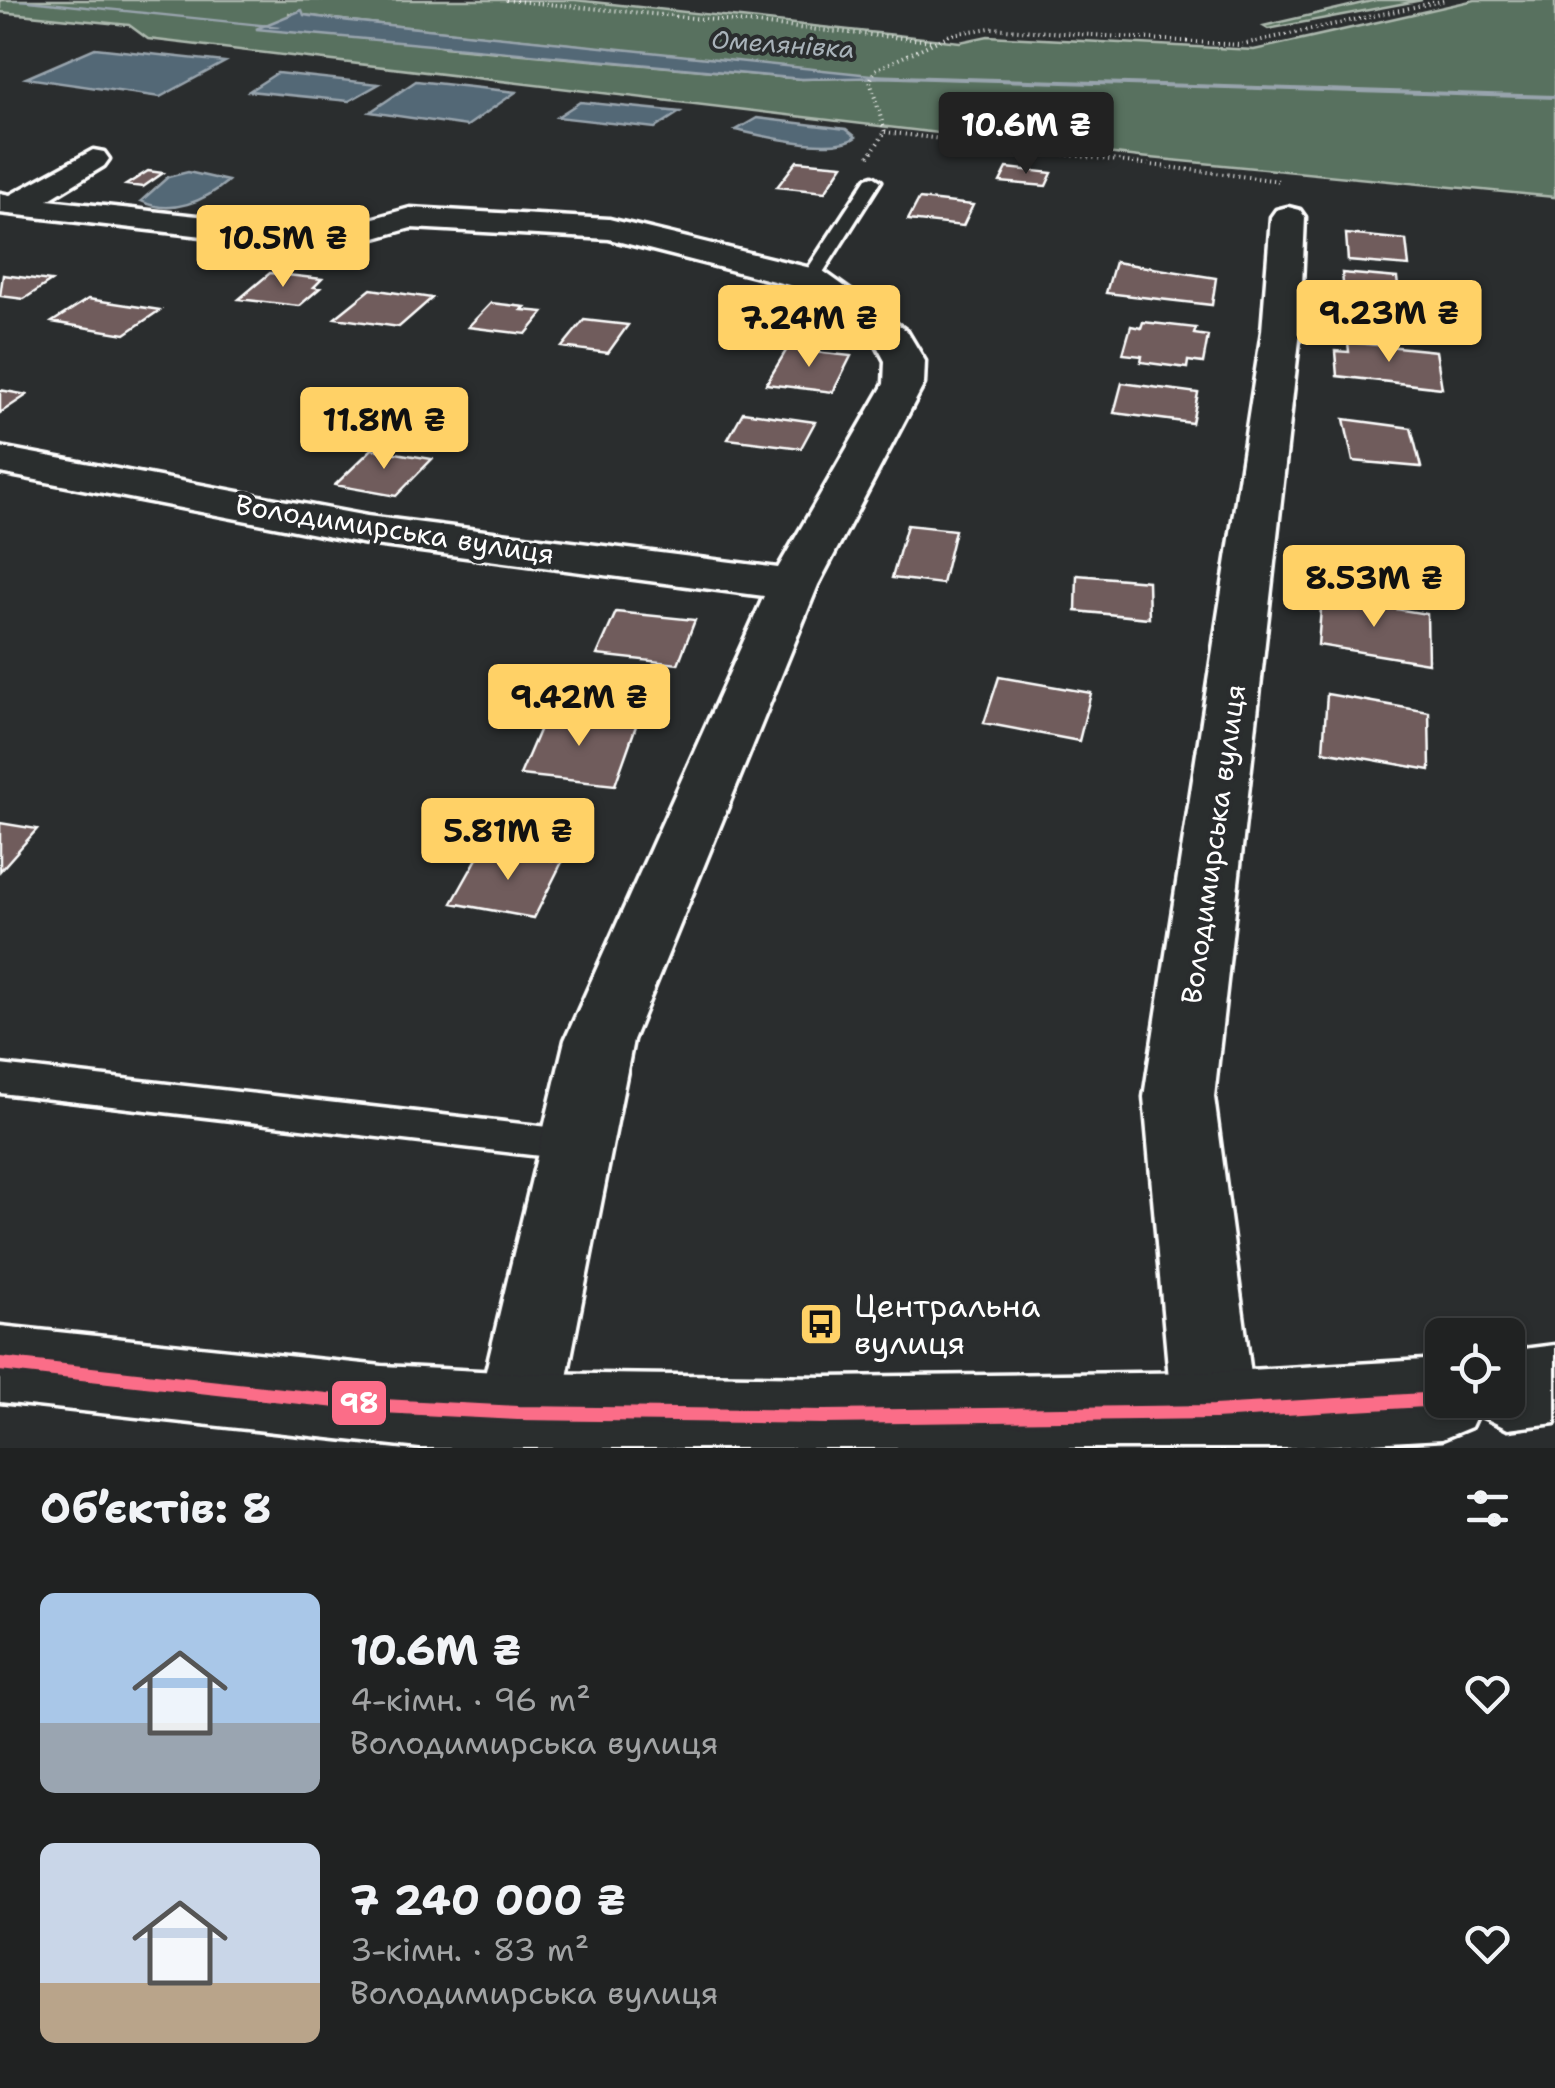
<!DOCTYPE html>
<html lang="uk">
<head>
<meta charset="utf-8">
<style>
  :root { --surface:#202222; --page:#282a2a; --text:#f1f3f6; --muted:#a2a4a5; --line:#3d3f40; --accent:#ffd166 }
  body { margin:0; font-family:"Shantell Sans",sans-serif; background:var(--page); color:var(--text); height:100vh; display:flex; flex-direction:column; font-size:38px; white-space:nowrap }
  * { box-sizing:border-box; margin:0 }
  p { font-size:32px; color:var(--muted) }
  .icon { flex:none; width:55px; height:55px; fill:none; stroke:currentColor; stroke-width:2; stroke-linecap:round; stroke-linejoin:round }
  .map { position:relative; height:1448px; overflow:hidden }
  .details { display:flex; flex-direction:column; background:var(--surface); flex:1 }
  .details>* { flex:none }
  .buttons { position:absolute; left:1425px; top:1318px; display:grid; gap:20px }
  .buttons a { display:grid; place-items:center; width:100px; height:100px; border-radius:15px; background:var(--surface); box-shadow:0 2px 8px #0004,0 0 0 2px var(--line); font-size:50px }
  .price { position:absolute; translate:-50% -85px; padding:0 22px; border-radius:10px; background:var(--accent); color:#111; font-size:32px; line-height:65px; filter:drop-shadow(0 2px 5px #0008) }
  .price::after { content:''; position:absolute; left:50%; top:60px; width:30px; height:22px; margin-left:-15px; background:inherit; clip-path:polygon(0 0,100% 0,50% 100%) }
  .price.active { background:#222; color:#fff }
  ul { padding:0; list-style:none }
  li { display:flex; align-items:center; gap:30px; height:250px; padding:0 40px }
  li span { display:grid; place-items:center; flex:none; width:280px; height:200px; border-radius:15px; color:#555 }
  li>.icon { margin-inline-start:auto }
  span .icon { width:120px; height:120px; fill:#fffc; stroke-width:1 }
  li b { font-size:42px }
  h2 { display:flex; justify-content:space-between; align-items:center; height:120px; padding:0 40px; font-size:42px }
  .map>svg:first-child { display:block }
  .green { fill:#59715e; stroke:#acb8ae; stroke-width:2.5; fill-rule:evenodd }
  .water { fill:#536776; stroke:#98a4ad; stroke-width:2.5 }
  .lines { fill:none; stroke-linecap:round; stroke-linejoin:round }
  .stream { fill:#98a4ad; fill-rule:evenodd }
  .building { fill:#6f5c5b; stroke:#fff; stroke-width:2.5 }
  .service-casing { stroke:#fff; stroke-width:7 }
  .minor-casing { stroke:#fff; stroke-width:7 }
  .primary-casing { stroke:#fff; stroke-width:7 }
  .path { stroke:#fff; stroke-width:4; stroke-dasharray:1 4; stroke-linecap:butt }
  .service { fill:#2a2d2e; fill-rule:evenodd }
  .minor { fill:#2a2d2e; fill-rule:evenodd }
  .primary { fill:#2a2d2e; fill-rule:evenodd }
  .bus-1-casing { stroke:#2a2d2e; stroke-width:21 }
  .bus-1 { stroke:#fb6d88; stroke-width:14 }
  .labels { text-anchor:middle; stroke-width:8; stroke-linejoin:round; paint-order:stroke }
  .far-water-label { font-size:25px; font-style:italic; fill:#a9b3ba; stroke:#2a2d2e }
  .street-label { font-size:28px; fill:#fff; stroke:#2a2d2e }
  .near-poi-label { font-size:32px; fill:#fff; stroke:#2a2d2e; text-anchor:start }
  .line-badge { stroke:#2a2d2e; stroke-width:4 }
  .badge-label { font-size:28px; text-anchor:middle; font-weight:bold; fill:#fff }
</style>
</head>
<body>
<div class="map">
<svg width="1555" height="1448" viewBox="0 0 1555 1448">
  <rect width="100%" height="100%" fill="#2a2d2e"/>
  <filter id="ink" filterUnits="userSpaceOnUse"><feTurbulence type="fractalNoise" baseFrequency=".01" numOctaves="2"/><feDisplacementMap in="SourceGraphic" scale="20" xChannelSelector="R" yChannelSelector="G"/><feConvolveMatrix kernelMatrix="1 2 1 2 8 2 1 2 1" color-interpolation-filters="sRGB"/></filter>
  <g filter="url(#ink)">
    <path class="green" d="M 0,0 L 575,0 L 960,42 L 988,36 L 1254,50 L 1475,0 L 1555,0 L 1555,197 L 1140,157 L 148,39 L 129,25 L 0,12 ZM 288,13 L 350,21 L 878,77 L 802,79 L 443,47 Z
      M 1376,0 L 1422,0 L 1268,29 L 1263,26 Z"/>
    <path class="water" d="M 302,10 L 304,15 L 350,21 L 890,77 L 802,79 L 256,29 Z
      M 95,48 L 225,62 L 160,97 L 26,78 Z
      M 277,73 L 379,84 L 349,101 L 249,91 Z
      M 416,81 L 516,92 L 467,126 L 370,112 Z
      M 580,102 L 680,112 L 655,128 L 557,117 Z
      M 757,118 L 846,129 L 856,137 C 833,154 764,136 736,130 Z
      M 188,172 L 228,181 C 205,201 171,216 141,201 L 168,177 Z"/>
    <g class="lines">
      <path class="stream" d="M 7,0 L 31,0 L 282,26 L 278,28 Z
        M 869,74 L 1555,95 L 1555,99 L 866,78 Z"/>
    </g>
    <path class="building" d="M 797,161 L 843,165 L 825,192 L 777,187 Z
      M 1007,168 L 1052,173 L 1046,186 L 1000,182 Z
      M 148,171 L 163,173 L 143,187 L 126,185 Z
      M 919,199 L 973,205 L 963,226 L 908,220 Z
      M 1346,234 L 1406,240 L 1409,266 L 1348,261 Z
      M 1115,262 L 1216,278 L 1212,305 L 1106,293 Z
      M 270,273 L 322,279 L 314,287 L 320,288 L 299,306 L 239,299 Z
      M 1342,273 L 1397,278 L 1402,318 L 1329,310 L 1328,291 L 1344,293 Z
      M 3,275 L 51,281 L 24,299 L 0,296 Z
      M 371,289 L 432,298 L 399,327 L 335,318 Z
      M 88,299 L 160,310 L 125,334 L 52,322 Z
      M 491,303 L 525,307 L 522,310 L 544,312 L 526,334 L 468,327 Z
      M 584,320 L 628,325 L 608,353 L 562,347 Z
      M 1143,322 L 1196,328 L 1194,334 L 1208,336 L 1203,363 L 1188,361 L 1187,368 L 1141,362 L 1142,356 L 1123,354 L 1131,326 L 1141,328 Z
      M 1348,342 L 1436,351 L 1442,388 L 1337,376 L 1335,351 L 1349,352 Z
      M 787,349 L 851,356 L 833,392 L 766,384 Z
      M 1122,383 L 1198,393 L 1192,423 L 1114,413 Z
      M 0,390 L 27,395 L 0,413 Z
      M 743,412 L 815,422 L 801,448 L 728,439 Z
      M 1344,419 L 1411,428 L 1421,467 L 1353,461 Z
      M 372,449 L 432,459 L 396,496 L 335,485 Z
      M 907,525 L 955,530 L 942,584 L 892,578 Z
      M 1077,575 L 1148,581 L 1149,618 L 1076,611 Z
      M 1322,597 L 1427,614 L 1428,663 L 1318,645 Z
      M 616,612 L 695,620 L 678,664 L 597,655 Z
      M 999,677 L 1091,693 L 1079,741 L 984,723 Z
      M 1327,694 L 1429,712 L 1430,770 L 1323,751 Z
      M 546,714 L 637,723 L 615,785 L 520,775 Z
      M 0,823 L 37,829 L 0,871 Z
      M 483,848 L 562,862 L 534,918 L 452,903 Z"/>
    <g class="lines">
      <g class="service-casing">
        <path id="service" d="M 873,176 L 881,181 L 819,279 L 804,283 L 801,279 L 867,178 Z
          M 0,1065 L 575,1130 L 588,1134 L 593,1145 L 588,1156 L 575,1160 L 0,1093 Z"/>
      </g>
      <g class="minor-casing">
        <path id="minor" d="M 93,150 L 104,152 L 109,159 L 104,166 L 48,200 L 299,227 L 345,226 L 410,208 L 609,219 L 823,271 L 907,331 L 925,361 L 924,384 L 818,585 L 633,1040 L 560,1413 L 548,1441 C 526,1448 510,1448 488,1441 L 476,1413 L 565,1040 L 764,596 L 367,544 L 0,473 L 0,447 L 367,516 L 778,568 L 884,384 L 885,361 L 877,346 L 797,287 L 609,239 L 411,228 L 347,246 L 299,247 L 0,213 L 0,193 L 10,195 Z
          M 1288,207 L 1300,210 L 1305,217 L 1300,331 L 1214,1097 L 1256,1412 L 1244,1440 C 1221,1448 1207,1448 1184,1440 L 1172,1412 L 1144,1097 L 1262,331 L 1271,217 L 1276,210 Z"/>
      </g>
      <g class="primary-casing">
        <path id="primary" d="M 0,1326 L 382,1366 L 518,1373 L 825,1377 L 1214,1372 L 1442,1359 L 1442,1400 L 1508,1400 L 1508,1351 L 1555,1345 L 1555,1423 L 1508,1429 L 1477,1414 L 1471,1427 L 1442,1439 L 1285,1448 L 420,1448 L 0,1402 Z"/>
      </g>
      <path class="path" d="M 506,0 L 933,41
        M 885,132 L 1280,181
        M 869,156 L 885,132 L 870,81 L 875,70 L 952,34 L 990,28 L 1239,45 L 1446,0"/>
      <use href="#service" class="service"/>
      <use href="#minor" class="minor"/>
      <use href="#primary" class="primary"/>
      <g class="bus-1-casing">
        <path id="bus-1" d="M 0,1364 L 382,1406 L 518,1413 L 825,1417 L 1214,1412 L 1442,1399"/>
      </g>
      <use href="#bus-1" class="bus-1"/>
    </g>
  </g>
  <defs>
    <g id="bus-square" transform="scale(2.25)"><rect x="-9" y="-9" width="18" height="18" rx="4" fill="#ffd166" stroke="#2a2d2e"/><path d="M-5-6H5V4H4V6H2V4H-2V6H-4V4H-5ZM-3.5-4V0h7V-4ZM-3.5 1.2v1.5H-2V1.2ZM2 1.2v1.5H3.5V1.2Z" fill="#111"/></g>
  </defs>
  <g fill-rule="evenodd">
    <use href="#bus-square" x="821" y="1324"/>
  </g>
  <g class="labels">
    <g class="far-water-label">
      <text transform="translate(783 44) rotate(4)" y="9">Омелянівка</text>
    </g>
    <g class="street-label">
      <text transform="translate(395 529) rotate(9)" y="10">Володимирська вулиця</text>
      <text transform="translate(1213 844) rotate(-82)" y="10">Володимирська вулиця</text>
    </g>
    <g class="near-poi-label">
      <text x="854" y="1317">Центральна<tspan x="854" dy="37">вулиця</tspan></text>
    </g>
  </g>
  <rect class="line-badge" x="330" y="1379" width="58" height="48" rx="10" fill="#fb6d88"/>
  <g class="badge-label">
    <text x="359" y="1413">98</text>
  </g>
</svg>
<div class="buttons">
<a><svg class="icon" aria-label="locate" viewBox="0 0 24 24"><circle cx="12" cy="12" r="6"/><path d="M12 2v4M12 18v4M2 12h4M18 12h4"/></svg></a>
</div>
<b class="price active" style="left:1026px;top:177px">10.6M ₴</b>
<b class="price" style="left:283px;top:290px">10.5M ₴</b>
<b class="price" style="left:1389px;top:365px">9.23M ₴</b>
<b class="price" style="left:809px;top:370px">7.24M ₴</b>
<b class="price" style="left:384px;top:472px">11.8M ₴</b>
<b class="price" style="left:1374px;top:630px">8.53M ₴</b>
<b class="price" style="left:579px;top:749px">9.42M ₴</b>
<b class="price" style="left:508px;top:883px">5.81M ₴</b>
</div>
<section class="details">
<h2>Об’єктів: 8<svg class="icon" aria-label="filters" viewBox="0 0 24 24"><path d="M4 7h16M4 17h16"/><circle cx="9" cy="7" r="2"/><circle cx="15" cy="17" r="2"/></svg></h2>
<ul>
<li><span style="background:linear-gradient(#a9c7e8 65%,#9aa5b1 0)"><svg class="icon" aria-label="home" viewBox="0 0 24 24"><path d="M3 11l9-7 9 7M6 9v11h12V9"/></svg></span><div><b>10.6M ₴</b><p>4-кімн. · 96 m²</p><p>Володимирська вулиця</p></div><svg class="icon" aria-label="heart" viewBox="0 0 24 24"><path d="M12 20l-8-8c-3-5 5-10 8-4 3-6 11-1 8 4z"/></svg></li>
<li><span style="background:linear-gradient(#c9d6e8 70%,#b9a48a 0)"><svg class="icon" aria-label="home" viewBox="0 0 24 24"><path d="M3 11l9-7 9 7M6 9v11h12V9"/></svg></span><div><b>7 240 000 ₴</b><p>3-кімн. · 83 m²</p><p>Володимирська вулиця</p></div><svg class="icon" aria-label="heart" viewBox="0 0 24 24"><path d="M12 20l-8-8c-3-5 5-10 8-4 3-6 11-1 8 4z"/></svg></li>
</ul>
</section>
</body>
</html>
